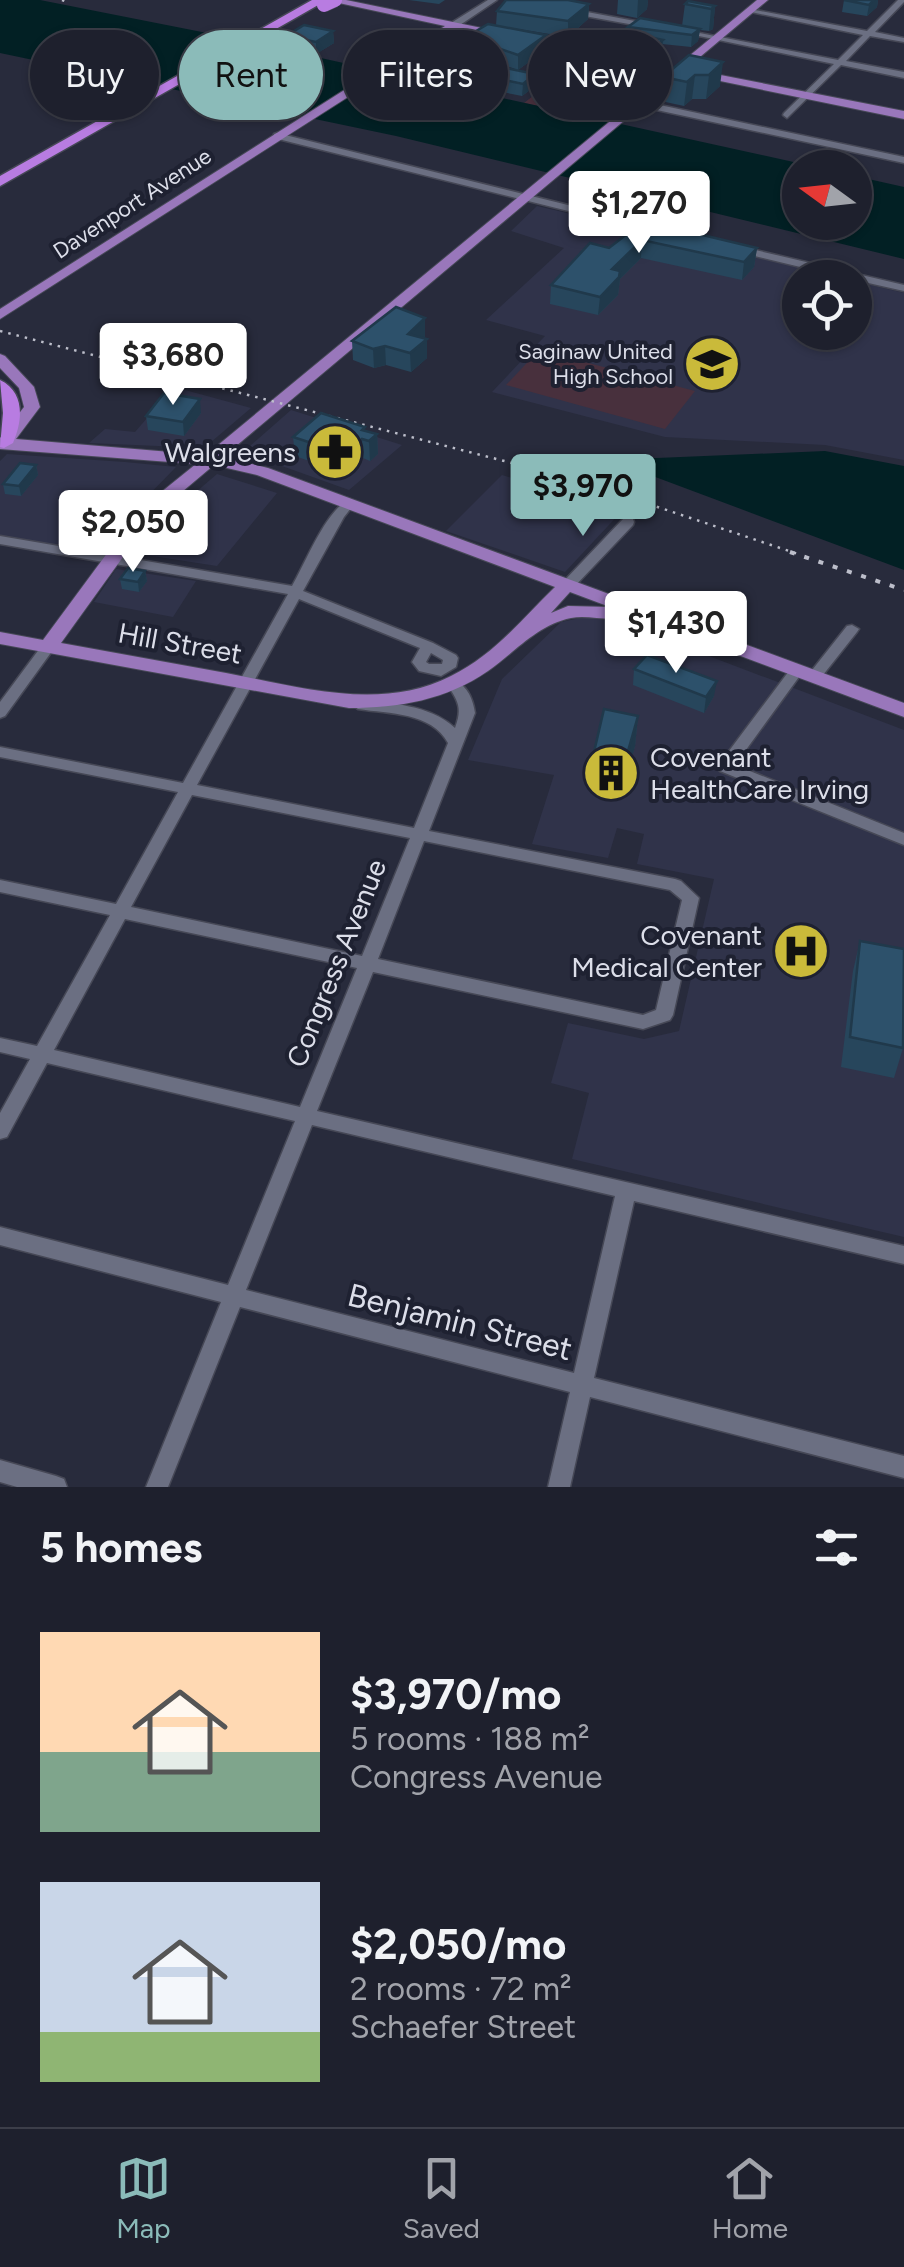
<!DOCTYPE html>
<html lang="en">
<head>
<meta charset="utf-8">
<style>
  :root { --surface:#1e202d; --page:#262835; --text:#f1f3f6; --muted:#a1a3aa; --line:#3c3e49; --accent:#8bbbb9 }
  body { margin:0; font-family:Figtree,sans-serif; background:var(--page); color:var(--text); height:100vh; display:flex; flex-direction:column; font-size:38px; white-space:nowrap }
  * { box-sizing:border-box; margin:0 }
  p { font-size:32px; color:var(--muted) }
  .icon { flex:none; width:55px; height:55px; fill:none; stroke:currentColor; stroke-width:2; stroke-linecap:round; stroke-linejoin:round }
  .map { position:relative; height:1487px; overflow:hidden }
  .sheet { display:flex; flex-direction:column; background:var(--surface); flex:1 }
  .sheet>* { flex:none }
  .banner { position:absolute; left:30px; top:30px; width:845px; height:90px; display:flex; gap:20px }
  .needle { width:65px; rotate:285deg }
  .tools { position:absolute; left:782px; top:150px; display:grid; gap:20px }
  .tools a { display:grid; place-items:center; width:90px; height:90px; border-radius:50%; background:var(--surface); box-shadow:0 2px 8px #0004,0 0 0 2px var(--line); font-size:50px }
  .price { position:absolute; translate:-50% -85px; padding:0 22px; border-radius:10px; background:#fff; color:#222; font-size:32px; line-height:65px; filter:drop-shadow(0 2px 5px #0008) }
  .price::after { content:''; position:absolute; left:50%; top:60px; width:30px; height:22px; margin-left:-15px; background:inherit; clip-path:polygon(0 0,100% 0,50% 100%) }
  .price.active { background:var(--accent); color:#111 }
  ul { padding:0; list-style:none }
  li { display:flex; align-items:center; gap:30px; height:250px; padding:0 40px }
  li span { display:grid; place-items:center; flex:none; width:280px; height:200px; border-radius:0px; color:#555 }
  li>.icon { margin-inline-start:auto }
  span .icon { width:120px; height:120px; fill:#fffc; stroke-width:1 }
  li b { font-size:42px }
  h2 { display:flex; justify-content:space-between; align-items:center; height:120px; padding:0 40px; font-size:42px }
  .tag { padding:0 35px; border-radius:45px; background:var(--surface); box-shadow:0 2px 8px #0004,0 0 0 2px var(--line); font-size:35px; line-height:90px }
  .tag.active { background:var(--accent); color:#111 }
  .dock { display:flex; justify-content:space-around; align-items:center; height:140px; border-top:2px solid var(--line); background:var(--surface); font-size:28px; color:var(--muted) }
  .dock a { display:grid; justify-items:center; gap:5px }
  .dock .active { color:var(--accent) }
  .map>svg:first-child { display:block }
  .built { fill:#30334a }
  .green { fill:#48303d }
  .water { fill:#022024 }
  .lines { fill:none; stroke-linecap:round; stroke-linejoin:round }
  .minor-casing { stroke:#464856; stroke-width:3 }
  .major-casing { stroke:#464856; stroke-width:2 }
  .highway-casing { stroke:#464856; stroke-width:3 }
  .minor { fill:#6b6f82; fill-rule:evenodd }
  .major { fill:#97b; fill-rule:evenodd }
  .highway { fill:#b87ce1; fill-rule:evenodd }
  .rail-far1 { stroke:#bcbeca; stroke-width:2.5; stroke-dasharray:2.5 6; stroke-linecap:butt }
  .rail { stroke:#bcbeca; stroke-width:4; stroke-dasharray:5 10; stroke-linecap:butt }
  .highway-bridge-casing { stroke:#464856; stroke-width:15; stroke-linecap:butt }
  .highway-bridge { stroke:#b87ce1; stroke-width:14 }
  .wall { fill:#27465c }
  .shaded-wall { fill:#20394b }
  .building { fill:#2d516b; stroke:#20394b; stroke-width:2.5 }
  .labels { text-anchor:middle; stroke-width:8; stroke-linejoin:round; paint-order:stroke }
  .far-street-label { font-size:22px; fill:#dcdee9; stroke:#1e2131 }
  .far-poi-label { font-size:22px; fill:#dcdee9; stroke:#1e2131; text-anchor:end }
  .poi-label { font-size:28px; fill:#dcdee9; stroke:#1e2131; text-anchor:end }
  .street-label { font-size:28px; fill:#dcdee9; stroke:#1e2131 }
  .near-street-label { font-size:32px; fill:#dcdee9; stroke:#1e2131 }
</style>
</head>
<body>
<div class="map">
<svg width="904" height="1487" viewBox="0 0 904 1487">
  <rect width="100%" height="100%" fill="#282b3c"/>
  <path class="built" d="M 537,206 L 840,277 L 800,278 L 800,332 L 855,332 L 855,281 L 904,293 L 904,460 L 825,445 L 665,437 L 492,392 L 545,336 L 486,320 L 564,248 L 511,231 Z
    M 174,387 L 251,408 L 204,448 L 89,443 L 105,429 L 135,432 Z
    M 291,410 L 402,445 L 349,490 L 243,452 Z
    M 7,454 L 125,462 L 176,467 L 136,508 L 102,553 L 0,536 L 0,461 Z
    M 217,474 L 277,493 L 217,566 L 126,552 Z
    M 502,475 L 622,511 L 565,572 L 446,531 Z
    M 116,569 L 196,581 L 173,617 L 94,602 Z
    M 585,617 L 622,623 L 904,730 L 904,1237 L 572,1159 L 589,1093 L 551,1083 L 568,1023 L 644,1039 L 679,1031 L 714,879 L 637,864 L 644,834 L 617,828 L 608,858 L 532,844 L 554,775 L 468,760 L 502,679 L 561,622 Z"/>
  <path class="green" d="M 562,53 L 628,66 L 598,91 L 632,99 L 607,121 L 524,103 L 542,89 L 534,73 Z
    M 539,350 L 695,391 L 665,429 L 506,385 Z"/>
  <path class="water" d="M 0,0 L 40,0 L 207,33 L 816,167 L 800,168 L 800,222 L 855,222 L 855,176 L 904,187 L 904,259 L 396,136 L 0,53 Z
    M 825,451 L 904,466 L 904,570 L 650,475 L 633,459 Z"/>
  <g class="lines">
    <g class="minor-casing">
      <path id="minor" d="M 488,0 L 497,0 L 457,27 L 451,27 L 451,23 Z
        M 898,0 L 904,0 L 904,2 L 875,32 L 904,38 L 904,42 L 870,36 L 846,61 L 904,72 L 904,78 L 841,65 L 787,118 L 783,115 L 784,113 L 834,64 L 675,31 L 679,29 L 838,60 L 863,35 L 746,11 L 750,9 L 867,31 Z
        M 571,9 L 651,24 L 655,26 L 651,28 L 568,13 L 567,11 Z
        M 641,101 L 904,157 L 904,163 L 638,106 L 637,104 Z
        M 277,133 L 661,228 L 662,230 L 657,233 L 274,138 L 274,134 Z
        M 738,246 L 904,285 L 904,291 L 855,280 L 855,278 L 846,278 L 734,251 L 733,249 Z
        M 349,499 L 355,503 L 344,517 L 303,591 L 433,643 L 456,655 L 458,658 L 456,667 L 441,676 L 419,671 L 412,662 L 420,648 L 299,599 L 197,785 L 414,828 L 448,743 C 431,712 390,714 358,709 L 351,704 L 358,699 C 391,704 429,704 455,728 C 462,709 459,702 448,686 L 455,681 C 468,686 473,700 475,713 L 429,831 L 675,879 L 681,881 L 699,898 L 673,1015 L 670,1020 L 643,1029 L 373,972 L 317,1111 L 904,1246 L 904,1264 L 634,1201 L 594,1378 L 904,1456 L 904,1478 L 590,1397 L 570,1487 L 548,1487 L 570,1392 L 240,1307 L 168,1487 L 146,1487 L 221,1302 L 0,1245 L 0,1227 L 228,1285 L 295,1121 L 47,1063 L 7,1137 L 0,1139 L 0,1113 L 30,1059 L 0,1052 L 0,1038 L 37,1046 L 110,915 L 0,892 L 0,880 L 116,904 L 178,792 L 0,757 L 0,747 L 183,783 L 288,594 L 0,544 L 0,536 L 292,586 C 306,562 325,512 349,499 ZM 431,653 L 443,660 L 442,664 L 429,664 L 426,662 ZM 192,795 L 410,838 L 362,956 L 131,907 ZM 424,841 L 670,890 L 682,900 L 656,1010 L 643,1015 L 378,959 ZM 125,919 L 357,968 L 300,1107 L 54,1050 ZM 312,1125 L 615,1196 L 574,1373 L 246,1290 Z
        M 628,518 L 633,519 L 634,522 L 633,525 L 573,588 L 563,588 L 561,585 L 563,582 L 623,519 Z
        M 852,625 L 859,629 L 857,632 L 819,680 L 809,680 L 807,677 L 809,674 L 847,626 Z
        M 48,643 L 55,647 L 5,716 L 0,718 L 0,702 L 43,644 Z
        M 797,665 L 804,670 L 735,765 L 904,833 L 904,845 L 720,771 L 717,767 L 792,667 Z
        M 0,1460 L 56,1476 L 64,1479 L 67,1487 L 17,1487 L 0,1482 Z"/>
    </g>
    <g class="major-casing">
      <path id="major" d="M 325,0 L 346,0 L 633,59 L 627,62 L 456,28 L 0,319 L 0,309 L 445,26 Z
        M 757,0 L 768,0 L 223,457 L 268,468 L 904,703 L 904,717 L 631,615 C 613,624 590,614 571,618 C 537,625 514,653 488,671 C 446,700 399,708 349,708 L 0,644 L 0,632 L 43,640 L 139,510 L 196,464 L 0,449 L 0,438 L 24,407 L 19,388 L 0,368 L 0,354 L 5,356 L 34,387 L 40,407 L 16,439 L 206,455 ZM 214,465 L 257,475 L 555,587 C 522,619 494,655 451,676 C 380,712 301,687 226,673 C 171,663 116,653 61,643 L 151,518 ZM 570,592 L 610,607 L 568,606 L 551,613 Z
        M 695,70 L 904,111 L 904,119 L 691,75 L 691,71 Z"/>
    </g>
    <g class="highway-casing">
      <path id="highway" d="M 312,0 L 327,0 L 0,186 L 0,176 Z
        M 0,380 C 25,392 23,420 13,443 L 4,448 L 0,447 L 3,413 Z"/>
    </g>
    <use href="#minor" class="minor"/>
    <use href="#major" class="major"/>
    <use href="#highway" class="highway"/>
    <path class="rail-far1" d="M 62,0 L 67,2
      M 0,331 L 574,479 L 798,554"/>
    <path class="rail" d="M 790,552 L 904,590"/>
    <g class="highway-bridge-casing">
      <path id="highway-bridge" d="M 324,5 L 335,0"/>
    </g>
    <use href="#highway-bridge" class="highway-bridge"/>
  </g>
  <path class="wall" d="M 409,0 L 445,0 L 439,4 Z
    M 618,0 L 648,0 L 647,9 L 637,18 L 617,14 Z
    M 844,0 L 878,0 L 877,7 L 867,16 L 842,12 Z
    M 589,4 L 588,19 L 568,37 L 512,28 L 546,35 L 545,50 L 518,70 L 466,52 L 466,37 L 496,25 L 497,11 Z
    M 685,4 L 715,6 L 713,29 L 709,31 L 700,30 L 698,41 L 691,47 L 662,44 L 660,74 L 630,98 L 597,91 L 599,57 L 627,35 L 628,27 L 682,26 Z
    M 333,31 L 334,43 L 316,54 L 287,48 L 286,36 Z
    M 689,55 L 720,86 L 706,99 L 692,99 L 684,106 L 661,101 L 663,77 Z
    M 535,74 L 534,87 L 522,96 L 487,89 L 487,76 Z
    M 644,221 L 757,248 L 754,267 L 742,280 L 641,258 L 620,279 L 618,295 L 598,315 L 550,304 L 551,285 L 609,248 Z
    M 425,318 L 424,338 L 427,339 L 427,358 L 411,372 L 386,365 L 374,368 L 353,360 L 352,341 Z
    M 201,413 L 184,436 L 148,430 L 146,416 Z
    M 366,431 L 377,434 L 378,454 L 370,461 L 363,458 L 346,474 L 295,456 L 293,437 Z
    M 36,465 L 38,475 L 21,496 L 5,494 L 3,484 Z
    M 145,571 L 147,581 L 139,592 L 122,589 L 120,579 Z
    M 634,669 L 714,696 L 704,713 L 633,685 Z
    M 638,716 L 635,746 L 623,788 L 591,782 L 594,752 Z
    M 860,941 L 903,1048 L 894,1078 L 841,1067 L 853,971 Z"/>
  <path class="shaded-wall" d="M 638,0 L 648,0 L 647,9 L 637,18 Z
    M 874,0 L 878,0 L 877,7 L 867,16 L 869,5 Z
    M 589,4 L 588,19 L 568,37 L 568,21 Z
    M 715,6 L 713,29 L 709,31 L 711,9 Z
    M 700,29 L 698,41 L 691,47 L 692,35 Z
    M 333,31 L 334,43 L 316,54 L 316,42 Z
    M 546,35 L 545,50 L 518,70 L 518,55 Z
    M 663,40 L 660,74 L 630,98 L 633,64 Z
    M 723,62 L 720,86 L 706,99 L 709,75 Z
    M 535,74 L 534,87 L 522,96 L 523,84 Z
    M 695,75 L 692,99 L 684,106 L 687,82 Z
    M 642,240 L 641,258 L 620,279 L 618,295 L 598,315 L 600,297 L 612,269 Z
    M 757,248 L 754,267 L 742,280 L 744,262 Z
    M 425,318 L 425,337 L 408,352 L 408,334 Z
    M 427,339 L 427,358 L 411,372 L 410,353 Z
    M 385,346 L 386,365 L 374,368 L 373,349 Z
    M 200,399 L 201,413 L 184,436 L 183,422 Z
    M 377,434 L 378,454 L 370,461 L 369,441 Z
    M 362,439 L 363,458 L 346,474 L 345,454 Z
    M 36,465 L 38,475 L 21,496 L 19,486 Z
    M 145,571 L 147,581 L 139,592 L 138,582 Z
    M 717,681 L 714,696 L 704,713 L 706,697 Z
    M 638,716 L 635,746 L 623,788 L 626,758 Z"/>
  <path class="building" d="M 506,0 L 568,0 L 589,4 L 568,21 L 497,11 Z
    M 844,0 L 874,0 L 869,5 Z
    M 688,1 L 715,6 L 711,9 L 685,4 Z
    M 640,18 L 700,29 L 692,35 L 628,27 Z
    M 488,24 L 546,35 L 518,55 L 466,37 Z
    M 304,25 L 333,31 L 316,42 L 286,36 Z
    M 629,33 L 663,40 L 633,64 L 599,57 Z
    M 689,55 L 723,62 L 709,75 L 695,75 L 687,82 L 663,77 Z
    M 500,67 L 535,74 L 523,84 L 487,76 Z
    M 644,221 L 757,248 L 744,262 L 642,240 L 612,269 L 620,271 L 619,277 L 600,297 L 551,285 L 590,243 L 609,248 Z
    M 396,307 L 425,318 L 408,334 L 427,339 L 410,353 L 385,346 L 373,349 L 352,341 Z
    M 164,393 L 200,399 L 183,422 L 146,416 Z
    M 321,413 L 365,427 L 362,430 L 377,434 L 369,441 L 362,439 L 345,454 L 293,437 Z
    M 20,463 L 36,465 L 19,486 L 3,484 Z
    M 128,568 L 145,571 L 138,582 L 120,579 Z
    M 647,655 L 717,681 L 706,697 L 634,669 Z
    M 604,709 L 638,716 L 626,758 L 594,752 Z
    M 860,941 L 904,949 L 903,1048 L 850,1037 Z"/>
  <defs>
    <g id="school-disc" transform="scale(2.875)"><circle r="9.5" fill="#caba3a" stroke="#1e2131"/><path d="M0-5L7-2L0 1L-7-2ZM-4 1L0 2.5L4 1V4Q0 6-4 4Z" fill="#111"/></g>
    <g id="pharmacy-disc" transform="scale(2.875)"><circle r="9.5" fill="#caba3a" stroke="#1e2131"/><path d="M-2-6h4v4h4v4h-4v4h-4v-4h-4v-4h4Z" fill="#111"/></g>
    <g id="building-disc" transform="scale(2.875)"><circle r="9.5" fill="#caba3a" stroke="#1e2131"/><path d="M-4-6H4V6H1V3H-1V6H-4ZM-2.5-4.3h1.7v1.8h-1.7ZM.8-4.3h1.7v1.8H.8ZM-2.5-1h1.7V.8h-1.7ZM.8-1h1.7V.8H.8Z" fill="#111"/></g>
    <g id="hospital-disc" transform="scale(2.875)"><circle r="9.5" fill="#caba3a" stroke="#1e2131"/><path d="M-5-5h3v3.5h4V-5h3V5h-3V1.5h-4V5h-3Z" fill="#111"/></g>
  </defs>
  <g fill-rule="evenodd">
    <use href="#school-disc" x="712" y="364"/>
    <use href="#pharmacy-disc" x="335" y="452"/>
    <use href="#building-disc" x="611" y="773"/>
    <use href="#hospital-disc" x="801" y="951"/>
  </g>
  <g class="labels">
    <g class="far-street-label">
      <text transform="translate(132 203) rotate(-33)" y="8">Davenport Avenue</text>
    </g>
    <g class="far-poi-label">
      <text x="673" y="359">Saginaw United<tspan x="673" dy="25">High School</tspan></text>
    </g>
    <g class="poi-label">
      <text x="296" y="462">Walgreens</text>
      <text x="650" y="767" text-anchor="start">Covenant<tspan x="650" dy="32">HealthCare Irving</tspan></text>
      <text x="762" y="945">Covenant<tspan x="762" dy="32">Medical Center</tspan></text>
    </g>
    <g class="street-label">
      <text transform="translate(180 643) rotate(10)" y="10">Hill Street</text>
      <text transform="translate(336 963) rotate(-68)" y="10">Congress Avenue</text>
    </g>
    <g class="near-street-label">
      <text transform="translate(460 1322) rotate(14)" y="11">Benjamin Street</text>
    </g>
  </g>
</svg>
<div class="tools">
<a><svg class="needle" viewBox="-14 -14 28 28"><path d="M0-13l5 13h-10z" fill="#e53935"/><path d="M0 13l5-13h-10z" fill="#a1a3aa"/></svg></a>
<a><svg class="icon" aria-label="locate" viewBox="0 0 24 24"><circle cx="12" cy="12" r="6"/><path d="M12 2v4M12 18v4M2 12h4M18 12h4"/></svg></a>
</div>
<b class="price" style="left:639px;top:256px">$1,270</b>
<b class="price" style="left:173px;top:408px">$3,680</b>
<b class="price active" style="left:583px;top:539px">$3,970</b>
<b class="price" style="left:133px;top:575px">$2,050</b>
<b class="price" style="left:676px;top:676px">$1,430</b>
<div class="banner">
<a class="tag">Buy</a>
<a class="tag active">Rent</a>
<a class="tag">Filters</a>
<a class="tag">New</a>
</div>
</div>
<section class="sheet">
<h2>5 homes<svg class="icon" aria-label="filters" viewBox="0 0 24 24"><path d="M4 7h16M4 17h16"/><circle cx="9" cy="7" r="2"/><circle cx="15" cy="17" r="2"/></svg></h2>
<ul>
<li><span style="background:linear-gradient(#ffd9b3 60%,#7fa58c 0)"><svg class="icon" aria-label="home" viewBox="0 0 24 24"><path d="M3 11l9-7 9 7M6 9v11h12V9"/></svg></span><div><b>$3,970/mo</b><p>5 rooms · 188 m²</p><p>Congress Avenue</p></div></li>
<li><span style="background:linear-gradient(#c9d6e8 75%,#8fb573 0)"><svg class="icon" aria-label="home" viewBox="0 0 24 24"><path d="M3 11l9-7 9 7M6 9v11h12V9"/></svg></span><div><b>$2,050/mo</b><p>2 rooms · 72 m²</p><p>Schaefer Street</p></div></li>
</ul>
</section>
<nav class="dock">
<a class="active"><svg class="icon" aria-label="map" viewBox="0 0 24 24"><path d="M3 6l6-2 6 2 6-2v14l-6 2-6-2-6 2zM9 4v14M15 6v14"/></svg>Map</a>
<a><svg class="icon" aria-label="saved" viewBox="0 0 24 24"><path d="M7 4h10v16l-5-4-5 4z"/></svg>Saved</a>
<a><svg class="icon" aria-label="home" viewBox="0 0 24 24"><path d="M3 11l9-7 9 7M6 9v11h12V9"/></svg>Home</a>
</nav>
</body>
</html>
